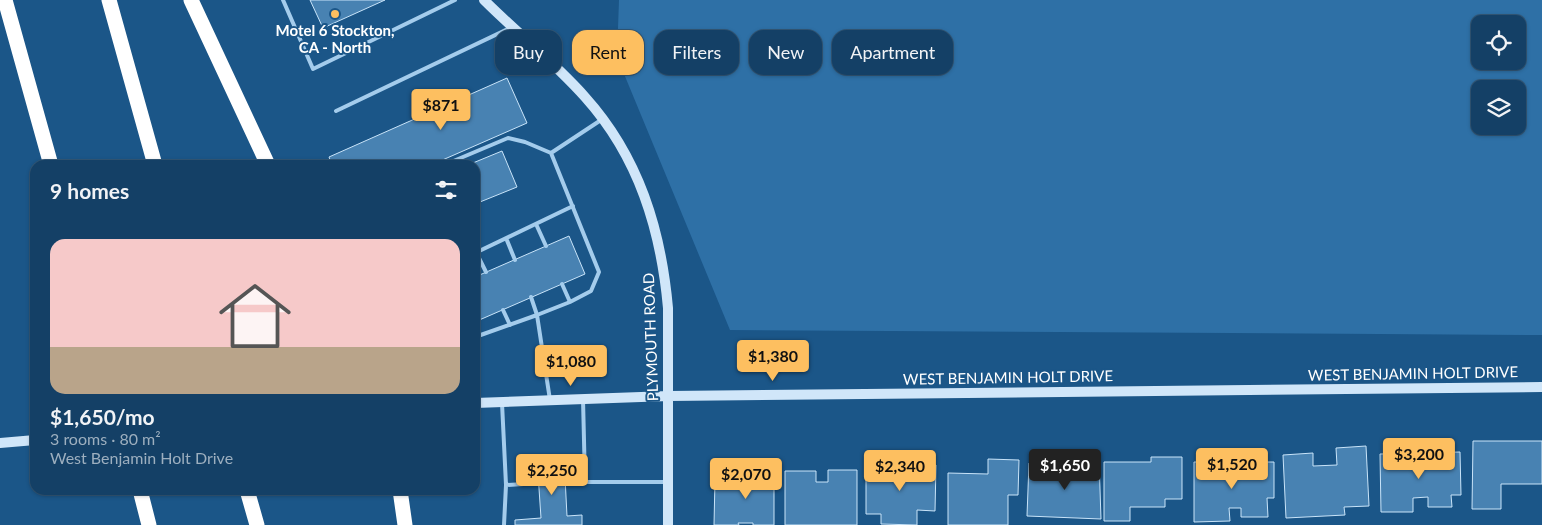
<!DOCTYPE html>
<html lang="en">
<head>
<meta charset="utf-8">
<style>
  :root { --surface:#144066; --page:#1d476c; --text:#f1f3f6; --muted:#9dafbf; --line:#33597a; --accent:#fdbf60 }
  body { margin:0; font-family:Lato,sans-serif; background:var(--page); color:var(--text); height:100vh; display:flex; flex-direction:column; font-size:19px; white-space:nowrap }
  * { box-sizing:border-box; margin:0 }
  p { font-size:16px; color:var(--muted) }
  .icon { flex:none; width:28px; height:28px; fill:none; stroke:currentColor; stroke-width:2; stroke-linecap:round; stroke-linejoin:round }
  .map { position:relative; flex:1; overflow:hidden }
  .drawer { position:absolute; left:30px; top:160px; width:450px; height:335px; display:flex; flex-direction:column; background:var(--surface); border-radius:15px; box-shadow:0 1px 4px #0004,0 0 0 1px var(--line) }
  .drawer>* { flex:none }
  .top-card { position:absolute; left:495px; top:30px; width:475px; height:45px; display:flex; gap:10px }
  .buttons { position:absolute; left:1471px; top:15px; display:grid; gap:10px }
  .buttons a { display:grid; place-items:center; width:55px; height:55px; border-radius:10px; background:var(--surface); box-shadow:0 1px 4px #0004,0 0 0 1px var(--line); font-size:25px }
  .price { position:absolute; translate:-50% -42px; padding:0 11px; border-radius:5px; background:var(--accent); color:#111; font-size:16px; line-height:32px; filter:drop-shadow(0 1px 2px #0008) }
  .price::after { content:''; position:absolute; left:50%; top:30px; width:15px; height:11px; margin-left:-8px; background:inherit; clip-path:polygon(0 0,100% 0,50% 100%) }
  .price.selected { background:#222; color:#fff }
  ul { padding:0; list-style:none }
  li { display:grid; align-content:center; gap:10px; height:265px; padding:0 20px }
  li span { display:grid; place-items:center; height:155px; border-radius:15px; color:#555 }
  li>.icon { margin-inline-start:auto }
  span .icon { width:90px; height:90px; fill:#fffc; stroke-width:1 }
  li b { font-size:21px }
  h2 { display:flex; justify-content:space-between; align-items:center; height:60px; padding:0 20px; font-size:21px }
  .tag { padding:0 18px; border-radius:15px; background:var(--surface); box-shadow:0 1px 4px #0004,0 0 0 1px var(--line); font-size:18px; line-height:45px }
  .tag.selected { background:var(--accent); color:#111 }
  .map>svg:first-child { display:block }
  .green { fill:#2e70a6; fill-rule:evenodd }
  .building { fill:#4882b2; stroke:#c9e4f9 }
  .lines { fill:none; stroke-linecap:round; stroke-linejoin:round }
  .lane { stroke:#a4ccec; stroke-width:4 }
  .secondary { stroke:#d0e6f9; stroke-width:10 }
  .highway { stroke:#fff; stroke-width:15 }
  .poi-dot { fill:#fdbf60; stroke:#1b5688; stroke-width:2 }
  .labels { text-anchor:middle; stroke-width:4; stroke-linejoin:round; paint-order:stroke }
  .poi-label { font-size:15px; font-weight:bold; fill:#fff; stroke:#1b5688 }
  .street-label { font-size:15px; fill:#fff; stroke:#1b5688 }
</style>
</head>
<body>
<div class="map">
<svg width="1542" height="525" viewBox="0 0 1542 525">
  <rect width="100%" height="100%" fill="#1b5688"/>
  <path class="green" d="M 619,0 L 1542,0 L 1542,335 L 730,330 L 617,57 ZM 1480,24 L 1518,24 L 1518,61 L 1480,61 ZM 1480,89 L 1518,89 L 1518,126 L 1480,126 Z"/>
  <path class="building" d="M 310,0 L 385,0 L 323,28 Z
    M 507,78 L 527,123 L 431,165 L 332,165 L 329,157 Z
    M 502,151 L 517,187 L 475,204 L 475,165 L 468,165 Z
    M 569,236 L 585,274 L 477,321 L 475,316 L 475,277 Z
    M 1473,441 L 1542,441 L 1542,484 L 1501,484 L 1501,509 L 1472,509 Z
    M 1366,446 L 1369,506 L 1344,507 L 1345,515 L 1286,518 L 1283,455 L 1313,453 L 1313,466 L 1337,465 L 1336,448 Z
    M 1460,452 L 1461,495 L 1451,495 L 1452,507 L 1428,507 L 1428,497 L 1413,498 L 1413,512 L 1381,512 L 1380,454 Z
    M 564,457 L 567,516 L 582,515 L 582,525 L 515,525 L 515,520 L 541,518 L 537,459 Z
    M 1151,457 L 1182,457 L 1182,499 L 1165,499 L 1165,507 L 1130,507 L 1130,521 L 1104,521 L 1104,462 L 1151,462 Z
    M 1074,458 L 1099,459 L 1101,519 L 1027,516 L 1029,463 L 1059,463 L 1058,473 L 1074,474 Z
    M 988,459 L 1019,460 L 1018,495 L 1008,495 L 1008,525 L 948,525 L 948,473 L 988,474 Z
    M 1194,462 L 1274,462 L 1274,498 L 1267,498 L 1268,517 L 1241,517 L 1241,508 L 1229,508 L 1230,521 L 1194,522 Z
    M 866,464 L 936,465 L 935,511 L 917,510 L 917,525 L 881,524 L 881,514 L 866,514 Z
    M 774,470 L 774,525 L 753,525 L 753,523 L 738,523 L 739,525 L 714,525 L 715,480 L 749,480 L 748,471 Z
    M 828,470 L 857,470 L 857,525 L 785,525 L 785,471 L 816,471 L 816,482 L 828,482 Z"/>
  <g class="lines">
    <path class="lane" d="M 283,0 L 313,69 L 455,0
      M 336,111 L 512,27
      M 444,165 L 508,138 L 525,142 L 551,153
      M 536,224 L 546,246
      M 506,238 L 515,260
      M 476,252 L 486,272
      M 475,253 L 573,206
      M 562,284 L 570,302
      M 503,310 L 510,325
      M 475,337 L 537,315 L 531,297
      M 583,399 L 585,482 L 666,482
      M 550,400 L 537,315 L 570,302 L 591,291 L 599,272 L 551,153 L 601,120
      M 502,403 L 506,485 L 539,483
      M 565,484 L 585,482
      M 504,525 L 506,485"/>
    <path class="secondary" d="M 484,0 C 517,33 554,62 585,97 C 639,157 661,230 668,308 L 668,525
      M 475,403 L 669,396 L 1542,387
      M 0,443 L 35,440"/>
    <path class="highway" d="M 5,0 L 51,165
      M 109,0 L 155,165
      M 191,0 L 268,165
      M 140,490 L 149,525
      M 247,490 L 257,525
      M 400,490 L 405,525"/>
  </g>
  <circle class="poi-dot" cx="335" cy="14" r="5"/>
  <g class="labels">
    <g class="poi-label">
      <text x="335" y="36">Motel 6 Stockton,<tspan x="335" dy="17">CA - North</tspan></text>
    </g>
    <g class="street-label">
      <text transform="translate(651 337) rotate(-92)" y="5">PLYMOUTH ROAD</text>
      <text transform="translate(1413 374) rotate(-1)" y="5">WEST BENJAMIN HOLT DRIVE</text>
      <text transform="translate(1008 378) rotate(-1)" y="5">WEST BENJAMIN HOLT DRIVE</text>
    </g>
  </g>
</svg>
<div class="buttons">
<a><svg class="icon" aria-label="locate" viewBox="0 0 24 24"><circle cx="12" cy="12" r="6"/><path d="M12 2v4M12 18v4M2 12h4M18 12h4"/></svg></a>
<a><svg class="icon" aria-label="layers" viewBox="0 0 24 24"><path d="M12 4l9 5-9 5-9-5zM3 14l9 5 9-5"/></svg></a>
</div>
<b class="price" style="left:441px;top:131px">$871</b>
<b class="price" style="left:773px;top:382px">$1,380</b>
<b class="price" style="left:571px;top:387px">$1,080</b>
<b class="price" style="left:1419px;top:480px">$3,200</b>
<b class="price" style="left:1232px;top:490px">$1,520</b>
<b class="price selected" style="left:1065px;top:491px">$1,650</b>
<b class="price" style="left:900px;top:492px">$2,340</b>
<b class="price" style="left:552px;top:496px">$2,250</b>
<b class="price" style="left:746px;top:500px">$2,070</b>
<div class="top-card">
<a class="tag">Buy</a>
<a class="tag selected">Rent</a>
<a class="tag">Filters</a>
<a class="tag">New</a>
<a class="tag">Apartment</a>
</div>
<section class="drawer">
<h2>9 homes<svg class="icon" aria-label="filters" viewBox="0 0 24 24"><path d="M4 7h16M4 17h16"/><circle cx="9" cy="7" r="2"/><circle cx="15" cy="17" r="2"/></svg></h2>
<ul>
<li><span style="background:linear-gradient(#f6c9c9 70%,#b9a48a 0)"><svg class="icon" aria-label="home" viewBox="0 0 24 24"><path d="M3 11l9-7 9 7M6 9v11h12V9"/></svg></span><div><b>$1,650/mo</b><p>3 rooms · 80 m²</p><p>West Benjamin Holt Drive</p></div></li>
</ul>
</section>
</div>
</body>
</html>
